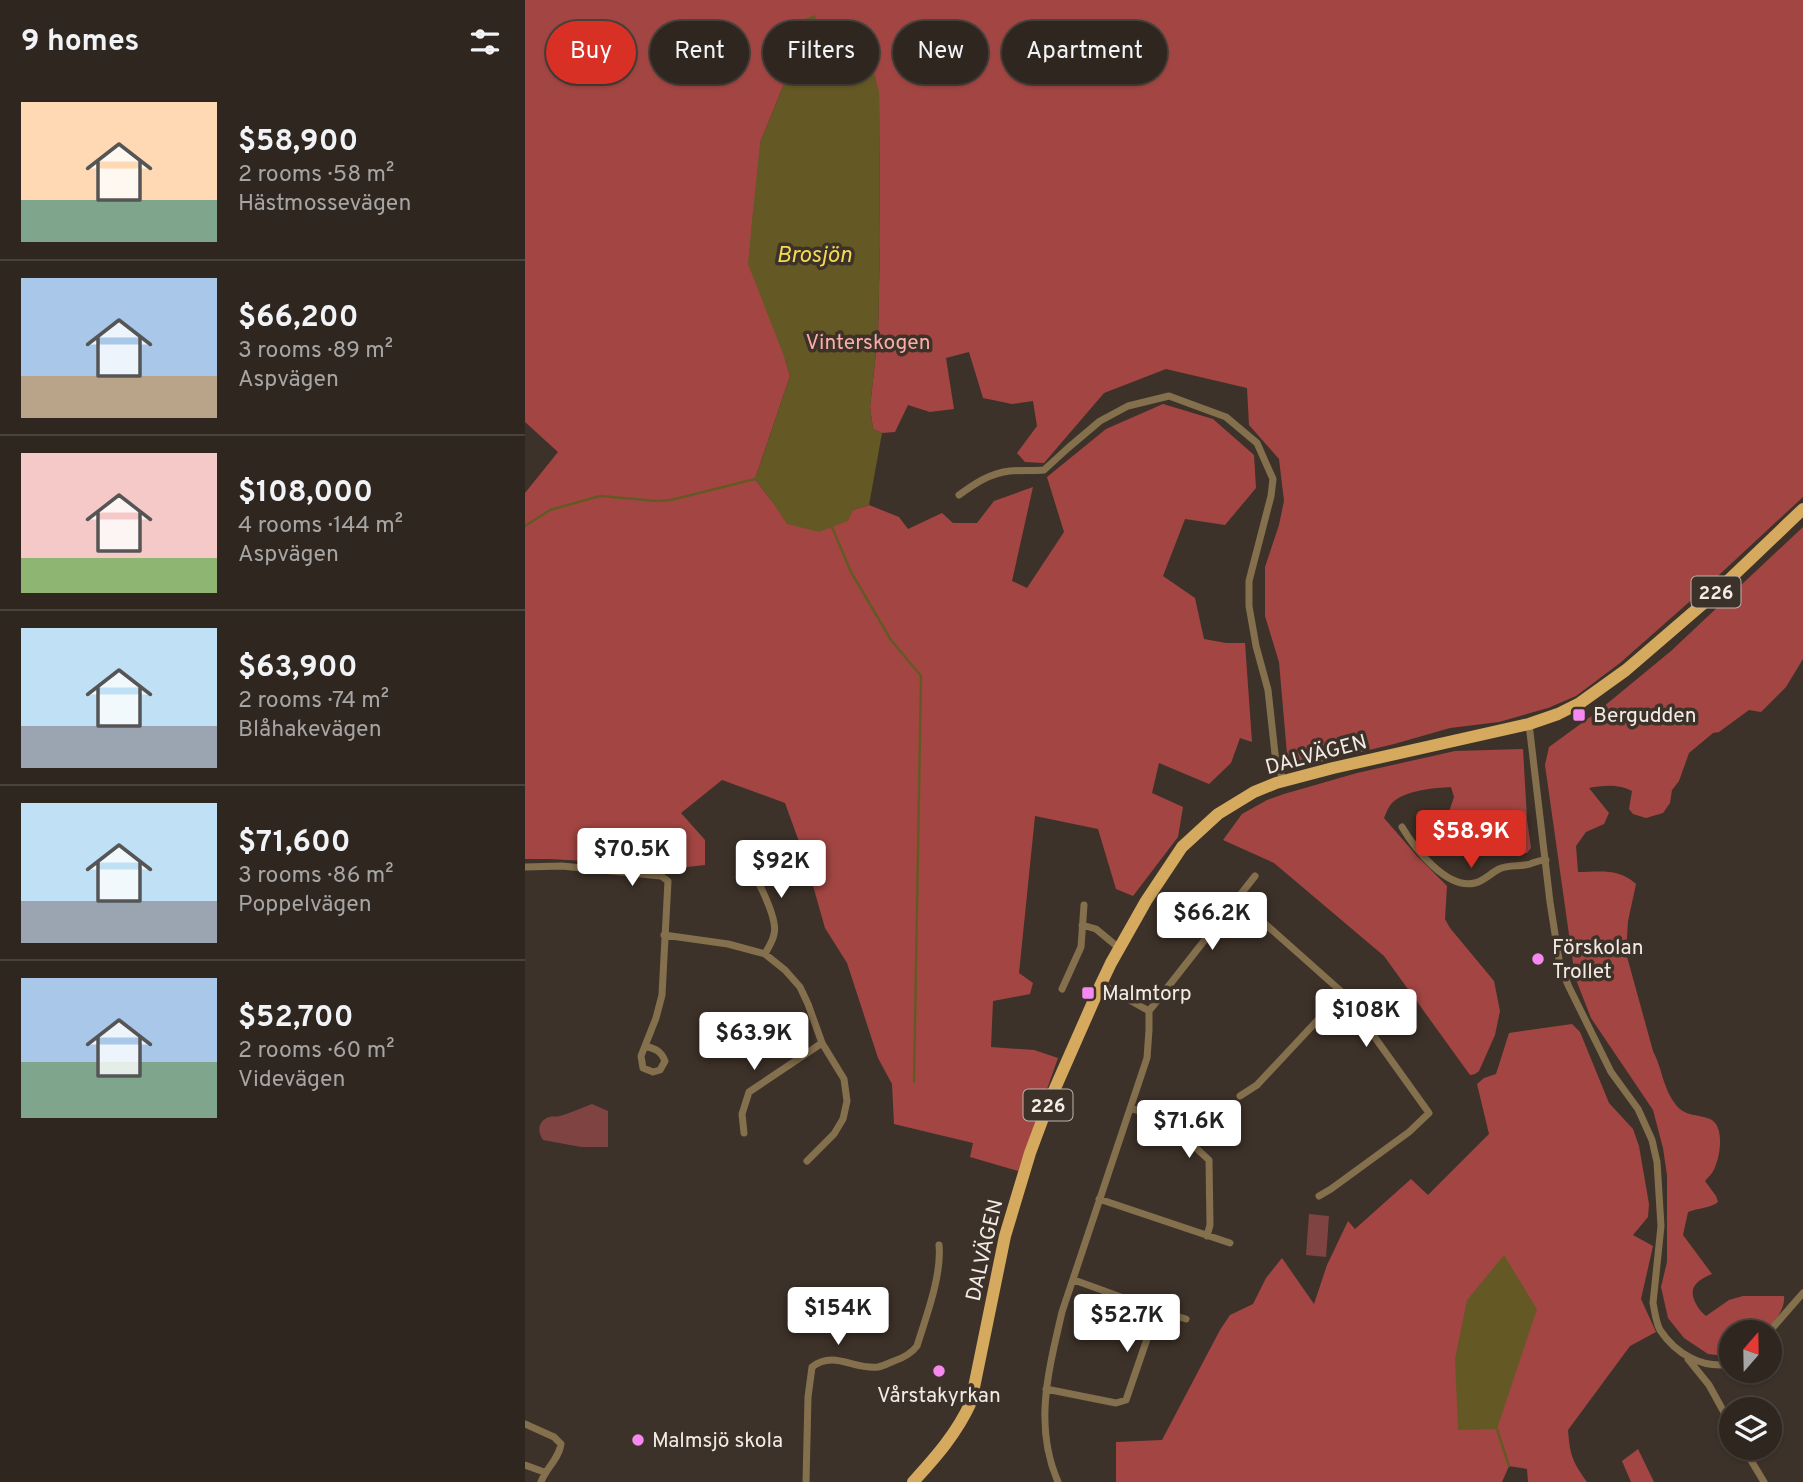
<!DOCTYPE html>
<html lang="en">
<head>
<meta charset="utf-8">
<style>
  :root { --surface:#2e261f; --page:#3a322c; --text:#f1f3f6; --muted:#a7a5a4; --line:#49433d; --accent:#d93025 }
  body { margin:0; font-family:Overpass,sans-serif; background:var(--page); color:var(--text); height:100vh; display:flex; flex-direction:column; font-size:26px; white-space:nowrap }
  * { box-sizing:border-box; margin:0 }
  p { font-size:23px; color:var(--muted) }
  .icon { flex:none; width:38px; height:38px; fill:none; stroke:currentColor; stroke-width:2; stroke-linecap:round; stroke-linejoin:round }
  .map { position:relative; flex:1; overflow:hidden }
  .sheet { display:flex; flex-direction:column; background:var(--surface); width:525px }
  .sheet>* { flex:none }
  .guide { position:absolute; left:21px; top:21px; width:665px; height:63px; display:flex; gap:14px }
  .needle { width:46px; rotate:20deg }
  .buttons { position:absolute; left:1194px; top:1320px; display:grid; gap:14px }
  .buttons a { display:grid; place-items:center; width:63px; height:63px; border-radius:50%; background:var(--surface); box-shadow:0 2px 5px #0004,0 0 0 2px var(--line); font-size:35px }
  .price { position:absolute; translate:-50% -60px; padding:0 16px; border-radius:7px; background:#fff; color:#222; font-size:23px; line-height:46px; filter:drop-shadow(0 2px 4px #0008) }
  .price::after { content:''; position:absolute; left:50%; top:42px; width:21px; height:16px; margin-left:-10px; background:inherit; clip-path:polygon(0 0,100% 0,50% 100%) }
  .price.on { background:var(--accent); color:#fff }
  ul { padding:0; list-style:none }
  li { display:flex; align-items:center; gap:21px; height:175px; padding:0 21px }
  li+li { border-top:2px solid var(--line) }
  li span { display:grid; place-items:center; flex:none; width:196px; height:140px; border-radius:0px; color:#555 }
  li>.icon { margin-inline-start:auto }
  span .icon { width:84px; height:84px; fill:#fffc; stroke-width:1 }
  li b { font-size:30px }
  h2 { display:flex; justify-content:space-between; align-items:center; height:84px; padding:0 21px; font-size:30px }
  .pill { padding:0 24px; border-radius:32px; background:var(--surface); box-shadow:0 2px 5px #0004,0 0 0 2px var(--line); font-size:24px; line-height:63px }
  .pill.on { background:var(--accent); color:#fff }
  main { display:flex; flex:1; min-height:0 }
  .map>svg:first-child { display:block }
  .green { fill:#7f4441 }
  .forest { fill:#a34643 }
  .water { fill:#645924 }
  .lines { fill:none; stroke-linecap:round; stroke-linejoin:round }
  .stream { stroke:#645924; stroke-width:2.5 }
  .minor { stroke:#85704e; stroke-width:7 }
  .primary { stroke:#d5aa5f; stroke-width:12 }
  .poi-dot { fill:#f589ef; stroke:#3d3229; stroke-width:2.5 }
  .labels { text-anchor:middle; stroke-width:7; stroke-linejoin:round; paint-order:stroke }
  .shield { fill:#3d3229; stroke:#bcb4ad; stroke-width:2 }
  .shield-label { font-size:19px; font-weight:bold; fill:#f3ece6 }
  .park-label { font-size:21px; fill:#fbada7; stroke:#3d3229 }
  .poi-label { font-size:21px; fill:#f3ece6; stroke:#3d3229; text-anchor:start }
  .street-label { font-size:21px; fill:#f3ece6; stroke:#3d3229 }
  .water-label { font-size:23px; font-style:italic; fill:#f5da51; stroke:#3d3229 }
</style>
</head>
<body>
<main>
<section class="sheet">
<h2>9 homes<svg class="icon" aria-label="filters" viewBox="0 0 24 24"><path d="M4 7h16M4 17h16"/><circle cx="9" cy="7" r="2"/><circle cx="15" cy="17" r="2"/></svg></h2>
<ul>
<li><span style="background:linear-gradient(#ffd9b3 70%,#7fa58c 0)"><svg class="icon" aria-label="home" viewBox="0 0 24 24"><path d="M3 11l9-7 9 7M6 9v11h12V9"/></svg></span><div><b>$58,900</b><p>2 rooms · 58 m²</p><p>Hästmossevägen</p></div></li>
<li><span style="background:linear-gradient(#a9c7e8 70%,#b9a48a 0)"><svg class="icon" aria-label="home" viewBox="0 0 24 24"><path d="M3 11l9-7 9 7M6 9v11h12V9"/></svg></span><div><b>$66,200</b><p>3 rooms · 89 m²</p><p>Aspvägen</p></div></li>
<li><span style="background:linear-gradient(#f6c9c9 75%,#8fb573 0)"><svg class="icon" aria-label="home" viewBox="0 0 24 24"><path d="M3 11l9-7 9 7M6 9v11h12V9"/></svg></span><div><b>$108,000</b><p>4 rooms · 144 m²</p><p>Aspvägen</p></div></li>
<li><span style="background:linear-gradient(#bfe0f5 70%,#9aa5b1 0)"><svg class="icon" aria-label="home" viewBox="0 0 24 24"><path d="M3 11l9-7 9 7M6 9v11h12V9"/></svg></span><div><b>$63,900</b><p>2 rooms · 74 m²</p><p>Blåhakevägen</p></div></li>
<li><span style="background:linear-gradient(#bfe0f5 70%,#9aa5b1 0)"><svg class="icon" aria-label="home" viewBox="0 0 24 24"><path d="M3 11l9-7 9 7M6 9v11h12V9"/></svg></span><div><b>$71,600</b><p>3 rooms · 86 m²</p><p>Poppelvägen</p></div></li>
<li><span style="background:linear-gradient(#a9c7e8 60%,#7fa58c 0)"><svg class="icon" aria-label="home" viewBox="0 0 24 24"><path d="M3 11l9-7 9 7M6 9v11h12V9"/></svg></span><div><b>$52,700</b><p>2 rooms · 60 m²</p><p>Videvägen</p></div></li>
</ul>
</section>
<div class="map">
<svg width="1278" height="1482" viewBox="0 0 1278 1482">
  <rect width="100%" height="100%" fill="#3d3229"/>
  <path class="green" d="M 67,1104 L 83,1111 L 83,1147 L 56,1147 L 18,1140 C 12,1131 13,1121 24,1117 C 27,1116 31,1117 35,1116 C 45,1113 56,1108 67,1104 Z
    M 784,1214 L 804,1216 L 801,1257 L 781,1255 Z"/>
  <path class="forest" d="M 0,0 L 1278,0 L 1278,497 L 1180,588 L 1095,663 L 1051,696 L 1023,708 L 974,722 L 925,728 L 869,744 L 774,767 L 762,754 L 754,662 L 740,616 L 740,567 L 754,525 L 759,501 L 754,459 L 724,425 L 722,388 L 641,369 L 579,393 L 519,463 L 500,462 L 492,453 L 512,426 L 508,401 L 487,404 L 458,398 L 444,352 L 421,358 L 429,409 L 405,412 L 383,405 L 370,432 L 357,433 L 348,429 L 345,407 L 353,335 L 355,243 L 354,92 L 295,40 L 277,20 L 268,62 L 235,143 L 260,359 L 265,376 L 230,479 L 246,500 L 328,510 L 344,505 L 374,517 L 383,529 L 417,513 L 428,523 L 452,523 L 469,501 L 508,487 L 487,581 L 502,588 L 539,532 L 522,477 L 581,429 L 638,404 L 688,419 L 729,455 L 731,488 L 700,525 L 660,519 L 638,576 L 670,598 L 679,639 L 701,643 L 720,643 L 727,742 L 715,738 L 706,763 L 684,784 L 634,763 L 627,793 L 658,807 L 653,837 L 608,896 L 591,889 L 573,829 L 510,816 L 494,973 L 508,983 L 505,994 L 468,1001 L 466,1047 L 509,1050 L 533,1058 L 493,1171 L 445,1157 L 448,1143 L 369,1124 L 367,1084 L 353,1058 L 322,963 L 300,928 L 281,861 L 260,803 L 197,780 L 156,813 L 180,840 L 180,865 L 144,869 L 78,862 L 25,859 L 0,859 L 0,493 L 33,452 L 0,422 Z
    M 1278,527 L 1278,659 L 1261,687 L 1236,712 L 1224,710 L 1194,732 L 1188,733 L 1164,753 L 1154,781 L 1147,790 L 1145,803 L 1138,813 L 1121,818 L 1108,814 L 1104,809 L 1107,791 C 1095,784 1078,785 1064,788 L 1084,813 L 1079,824 L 1061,832 L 1051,846 L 1053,872 C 1076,872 1093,868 1111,884 L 1103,921 L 1101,953 L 1128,1051 C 1137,1068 1138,1089 1151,1105 C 1160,1117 1174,1114 1185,1119 C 1201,1126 1195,1161 1187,1173 C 1185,1176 1182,1178 1180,1181 L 1191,1196 L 1193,1202 C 1186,1208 1173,1208 1163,1212 L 1158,1235 L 1187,1274 C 1182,1276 1174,1280 1171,1284 C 1162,1293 1173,1310 1181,1316 L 1204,1300 L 1218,1296 L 1259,1296 C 1261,1309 1247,1328 1235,1332 C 1227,1334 1214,1332 1206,1332 L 1206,1354 L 1200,1356 L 1183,1354 L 1159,1338 L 1143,1318 L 1136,1287 L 1142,1262 L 1142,1175 L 1138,1148 L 1128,1110 L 1066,1018 L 1050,977 L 1020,765 L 1024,747 L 1072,712 L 1146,651 Z
    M 998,749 L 1002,819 L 1006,848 L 1002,853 L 958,856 L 945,839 L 926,836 L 922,831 L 920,824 L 929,797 L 926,787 C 909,788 880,790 867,803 C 863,807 861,814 859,818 L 892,856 L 922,886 L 920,919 L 925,928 L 969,981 L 975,1011 L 970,1035 L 954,1071 L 950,1074 L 945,1075 L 859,956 L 749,863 L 698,840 L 717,814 L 742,800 L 759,794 L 832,773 L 930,751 Z
    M 1047,1024 L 1055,1032 L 1084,1103 L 1108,1129 L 1114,1146 L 1124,1204 L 1123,1217 L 1108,1235 L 1128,1246 L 1116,1299 L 1131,1332 L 1105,1346 L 1043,1430 C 1045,1455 1047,1461 1062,1482 L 1003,1482 L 1002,1469 L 984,1466 L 977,1482 L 591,1482 L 591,1442 L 637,1440 L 695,1330 L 705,1315 L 728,1304 L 741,1278 L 757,1258 L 789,1304 L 802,1265 L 823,1221 L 830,1229 L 886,1179 L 903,1195 L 964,1134 L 952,1084 L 959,1078 L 971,1074 L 984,1033 Z
    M 1113,1449 L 1129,1482 L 1106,1482 L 1097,1461 Z"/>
  <path class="water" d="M 290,15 L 295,40 L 344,52 L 354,92 L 355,243 L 353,335 L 345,407 L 348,429 L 357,433 L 344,505 L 328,510 L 323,521 L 294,532 L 262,524 L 246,500 L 230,479 L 265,376 L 260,359 L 223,264 L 227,220 L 235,143 L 268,62 L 277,20 Z
    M 979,1255 L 1012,1309 L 972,1429 L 933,1430 L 930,1359 L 942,1300 Z"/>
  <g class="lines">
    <path class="stream" d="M 0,526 L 25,510 L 75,496 L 132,501 L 146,500 L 230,479
      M 307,527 L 326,572 L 366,640 L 396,676 L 389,1082
      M 972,1429 L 984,1466"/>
    <path class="minor" d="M 434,495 C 449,484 465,473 485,471 C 496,470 508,471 519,470 L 543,448 L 575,421 L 603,406 L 644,396 L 701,417 L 732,443 L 748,479 L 746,496 L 724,581 L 724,606 L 731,646 L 743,690 L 751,763 L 759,781
      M 1004,724 L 1025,902 L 1035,966 L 1044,987 L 1086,1072 L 1113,1109 L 1127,1140 L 1132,1162 L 1136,1226 L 1128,1303 C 1130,1312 1131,1323 1135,1330 C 1151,1354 1177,1369 1206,1364
      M 877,827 C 890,849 922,890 950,883 C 959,881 966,873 974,869 C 984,864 995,867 1005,864 C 1011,862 1014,860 1021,860
      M 215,852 C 226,866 254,917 249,934 C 248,941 243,948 240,954
      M 0,867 L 37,866 L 136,876 L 143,881 L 137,995 L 131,1018 L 116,1056 L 118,1068 L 128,1072 L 135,1070 L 140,1061 C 136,1051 131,1049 120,1046
      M 711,898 L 818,993 L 904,1113 L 884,1132 L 806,1189 L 794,1196
      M 557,925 L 571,929 L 594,948
      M 139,935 L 203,944 L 240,954 L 260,970 L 275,987 L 283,1004 L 297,1043 L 319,1079 L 322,1101 L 318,1119 L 309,1134 L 282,1161
      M 537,989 L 556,947 L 559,905
      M 624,1011 L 730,876
      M 715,1096 L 732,1085 L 818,993
      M 606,1108 L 633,1119 L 658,1136 L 684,1160 L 685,1225 L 682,1236
      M 219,1133 L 217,1114 L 224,1092 L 297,1043
      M 574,1199 L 705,1243
      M 549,1280 L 632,1310
      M 1244,1332 L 1278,1293
      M 1163,1359 L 1184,1385 L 1206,1425
      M 521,1389 L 591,1403 L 601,1400 L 632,1310 L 661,1319
      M 0,1424 L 29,1437 L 36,1444 C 34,1459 21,1468 16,1482
      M 1218,1447 L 1239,1482
      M 0,1465 L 19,1472
      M 281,1482 L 283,1397 L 287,1367 C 309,1350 329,1370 353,1367 C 358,1366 364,1363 369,1361 C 378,1358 386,1354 392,1346 C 401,1317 417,1275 414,1245
      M 533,1482 C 508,1425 524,1369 537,1312 L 622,1058 L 624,1030 L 624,1011 L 576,984"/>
    <path class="primary" d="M 388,1482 C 411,1457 432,1433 446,1402 L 480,1236 L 505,1153 L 524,1102 L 576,984 L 586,963 L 621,901 L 657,847 L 693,814 L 729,792 L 751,783 L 808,768 L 1004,724 L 1033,714 L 1055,703 L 1101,670 L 1187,596 L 1278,509"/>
  </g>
  <g class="poi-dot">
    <rect x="1047" y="708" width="14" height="14" rx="3.5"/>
    <circle cx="1013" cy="959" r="7"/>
    <rect x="556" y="986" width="14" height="14" rx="3.5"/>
    <circle cx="414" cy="1371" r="7"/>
    <circle cx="113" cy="1440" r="7"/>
  </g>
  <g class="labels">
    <g class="shield">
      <rect x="1166.5" y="576.5" width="49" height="31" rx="5"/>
      <rect x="498.5" y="1089.5" width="49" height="31" rx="5"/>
    </g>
    <g class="shield-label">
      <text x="1191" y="599">226</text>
      <text x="523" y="1112">226</text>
    </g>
    <g class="park-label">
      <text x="343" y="349">Vinterskogen</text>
    </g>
    <g class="poi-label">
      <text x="1068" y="722">Bergudden</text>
      <text x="1027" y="954">Förskolan<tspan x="1027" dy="24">Trollet</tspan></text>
      <text x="577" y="1000">Malmtorp</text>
      <text x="414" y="1402" text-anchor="middle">Vårstakyrkan</text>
      <text x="127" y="1447">Malmsjö skola</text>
    </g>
    <g class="street-label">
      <text transform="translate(791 754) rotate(-15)" y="7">DALVÄGEN</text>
      <text transform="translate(459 1250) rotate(-77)" y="7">DALVÄGEN</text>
    </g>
    <g class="water-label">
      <text x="289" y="262">Brosjön</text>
    </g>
  </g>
</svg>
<div class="buttons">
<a><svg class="needle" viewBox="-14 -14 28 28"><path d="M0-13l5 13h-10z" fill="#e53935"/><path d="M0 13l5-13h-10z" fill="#a7a5a4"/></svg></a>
<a><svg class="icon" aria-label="layers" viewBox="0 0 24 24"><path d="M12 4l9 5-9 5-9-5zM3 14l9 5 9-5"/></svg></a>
</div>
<b class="price on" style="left:946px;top:870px">$58.9K</b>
<b class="price" style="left:107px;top:888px">$70.5K</b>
<b class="price" style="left:256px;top:900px">$92K</b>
<b class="price" style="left:687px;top:952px">$66.2K</b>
<b class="price" style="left:841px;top:1049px">$108K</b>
<b class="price" style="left:229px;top:1072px">$63.9K</b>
<b class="price" style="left:664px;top:1160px">$71.6K</b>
<b class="price" style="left:313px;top:1347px">$154K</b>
<b class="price" style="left:602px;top:1354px">$52.7K</b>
<div class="guide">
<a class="pill on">Buy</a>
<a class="pill">Rent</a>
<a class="pill">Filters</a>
<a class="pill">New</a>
<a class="pill">Apartment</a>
</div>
</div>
</main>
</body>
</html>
